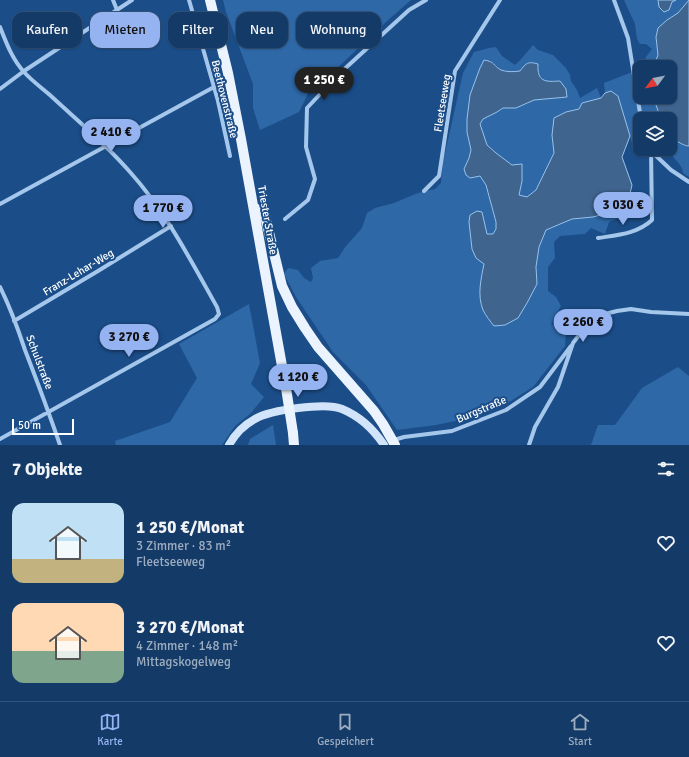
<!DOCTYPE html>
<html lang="de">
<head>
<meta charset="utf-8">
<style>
  :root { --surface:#143a67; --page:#1d416d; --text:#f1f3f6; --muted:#9dadc0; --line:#33547b; --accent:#95b2f1 }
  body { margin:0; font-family:Signika,sans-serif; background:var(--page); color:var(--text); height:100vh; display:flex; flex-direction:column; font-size:15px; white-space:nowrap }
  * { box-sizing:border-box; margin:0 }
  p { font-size:13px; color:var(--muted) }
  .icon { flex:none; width:22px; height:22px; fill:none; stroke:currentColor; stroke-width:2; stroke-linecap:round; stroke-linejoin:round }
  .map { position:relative; height:445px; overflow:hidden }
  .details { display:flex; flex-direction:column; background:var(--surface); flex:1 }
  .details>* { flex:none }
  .banner { position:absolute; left:12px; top:12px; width:400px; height:36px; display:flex; gap:8px }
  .needle { width:26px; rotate:238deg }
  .tools { position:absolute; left:633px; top:60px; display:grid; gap:8px }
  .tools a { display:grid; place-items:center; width:44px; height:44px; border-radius:8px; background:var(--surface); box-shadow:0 1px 3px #0004,0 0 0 1px var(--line); font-size:20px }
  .scale { position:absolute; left:12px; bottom:10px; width:62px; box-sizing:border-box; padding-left:4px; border:2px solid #fff; border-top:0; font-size:11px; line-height:14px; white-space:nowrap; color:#fff; -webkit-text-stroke:3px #1b4e89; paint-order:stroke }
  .price { position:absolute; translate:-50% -34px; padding:0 9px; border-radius:14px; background:var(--accent); color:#111; font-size:13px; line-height:26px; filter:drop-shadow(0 1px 2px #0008) }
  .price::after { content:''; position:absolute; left:50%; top:24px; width:12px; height:9px; margin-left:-6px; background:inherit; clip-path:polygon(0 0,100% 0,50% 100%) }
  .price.current { background:#222; color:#fff }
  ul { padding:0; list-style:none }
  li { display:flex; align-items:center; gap:12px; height:100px; padding:0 12px }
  li span { display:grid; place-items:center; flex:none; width:112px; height:80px; border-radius:12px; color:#555 }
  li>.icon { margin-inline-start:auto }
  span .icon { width:48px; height:48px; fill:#fffc; stroke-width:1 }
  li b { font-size:17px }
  h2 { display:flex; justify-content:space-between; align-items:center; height:48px; padding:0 12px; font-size:17px }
  .pill { padding:0 14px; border-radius:12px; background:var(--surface); box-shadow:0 1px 3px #0004,0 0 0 1px var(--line); font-size:14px; line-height:36px }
  .pill.current { background:var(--accent); color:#111 }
  .dock { display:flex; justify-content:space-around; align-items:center; height:56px; border-top:1px solid var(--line); background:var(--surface); font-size:11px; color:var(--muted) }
  .dock a { display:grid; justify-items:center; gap:2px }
  .dock .current { color:var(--accent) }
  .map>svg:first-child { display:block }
  .green { fill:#2e68a7 }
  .water { fill:#3f648e; stroke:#98c3ee }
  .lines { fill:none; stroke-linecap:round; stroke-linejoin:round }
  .street { stroke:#a5c7ec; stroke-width:4 }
  .secondary { stroke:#d2e4f9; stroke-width:8 }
  .primary { stroke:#ebf3ff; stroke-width:10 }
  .primary-bridge { stroke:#ebf3ff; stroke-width:10 }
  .labels { text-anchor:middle; stroke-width:4; stroke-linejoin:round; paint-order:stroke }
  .street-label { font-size:11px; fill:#fff; stroke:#1b4e89 }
</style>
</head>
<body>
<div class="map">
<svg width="689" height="445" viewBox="0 0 689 445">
  <rect width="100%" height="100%" fill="#1b4e89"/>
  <path class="green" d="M 223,0 L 411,0 L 386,22 L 333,72 L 308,93 L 305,100 L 299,112 L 260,130 L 253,108 L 253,84 L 226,12 Z
    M 624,0 L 658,0 L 659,7 L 669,10 L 672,2 L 676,0 L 689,0 L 678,13 L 667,20 L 656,37 L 658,55 L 656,60 L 656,67 L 641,67 L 646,57 L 652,49 L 646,44 L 640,44 L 637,39 L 635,24 Z
    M 533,45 L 538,50 L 553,55 L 566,68 L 570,75 L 571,81 L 577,90 L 580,98 L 597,88 L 601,98 L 579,109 L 566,112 L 552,135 L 554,153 L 536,190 L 527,197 L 519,195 L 522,181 L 512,165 L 496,153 L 487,145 L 480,124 L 483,119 L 497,112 L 503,108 L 516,108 L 534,100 L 567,97 L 566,89 L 560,81 C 553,82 540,83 538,73 C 537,70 538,67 538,64 L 531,62 L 520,71 L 514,72 L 501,70 L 491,61 L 467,132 L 471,150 L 469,158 L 464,169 L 480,176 L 486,185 L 496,223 L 496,229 L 493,234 L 487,234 L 482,212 L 469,222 L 471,235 L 470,239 L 484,264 L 482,273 L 518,318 L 537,284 L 536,267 L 539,247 L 546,230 L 572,219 L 593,217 L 604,214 L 620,213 L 624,216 L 609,222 L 605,234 L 591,228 L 585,234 L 560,236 L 554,242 L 555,258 L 548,267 L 548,291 L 556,297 L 561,306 L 551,324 L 566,332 L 565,346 L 533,387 L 503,406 L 470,418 L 436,425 L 397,430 L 366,385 L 333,352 L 296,297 L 284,274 L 288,268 L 298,270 L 304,278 L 311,282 L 313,278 L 311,268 L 320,261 L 338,258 L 346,246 L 362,228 L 367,213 L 375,208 L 394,203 L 418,193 L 435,189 L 441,183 L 443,162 L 463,73 L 474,52 L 489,48 L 496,47 L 502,56 L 515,65 L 522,58 Z
    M 640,69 L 640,97 L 655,97 L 656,105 L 661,119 L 640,119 L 640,144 L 632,143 L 630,136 L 611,91 L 605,93 L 604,83 Z
    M 670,133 C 674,139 681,146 689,146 L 689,177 L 683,173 C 683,165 674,160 670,152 C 669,147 670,139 670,133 Z
    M 249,304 L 260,363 L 251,384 L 264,397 L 251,413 L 235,426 L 222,445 L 116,445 L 115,441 L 170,422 L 197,378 L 179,344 Z
    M 678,367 L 689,376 L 689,445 L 591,445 L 598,425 L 615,425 L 642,388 Z
    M 273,425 L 276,445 L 248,445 L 250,439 Z"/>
  <path class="water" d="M 658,0 L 676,0 L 672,2 L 669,10 L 664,12 L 659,7 Z
    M 689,0 L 689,146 C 683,146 672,139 670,133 C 669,129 670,123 670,119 L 661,119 L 656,105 L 655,97 L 670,97 L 670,67 L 656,67 L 656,60 L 658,55 L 656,37 L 658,28 L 667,20 L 678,13 Z
    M 484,60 C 496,62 492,65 501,70 C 506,72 514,72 520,71 C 526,63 528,61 538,64 C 537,82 545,82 560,81 L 566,89 L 567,97 L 534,100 L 516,108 L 503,108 L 497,112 L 483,119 L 480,124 L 487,145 L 496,153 L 512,165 L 522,164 L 522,181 L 519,195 L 527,197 L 536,190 L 554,153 L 552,135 L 554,118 L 566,112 L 579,109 L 582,103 L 601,98 L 605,93 L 611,91 L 618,96 L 630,136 L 622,157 L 632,185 L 628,202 L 620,213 L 604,214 L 593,217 L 572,219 L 546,230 L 539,247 L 536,267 L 537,284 L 527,303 L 518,318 L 505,325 L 494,326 C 490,321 486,316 483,310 C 477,295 481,279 484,264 L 476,258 L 472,249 L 469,222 L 470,215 L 477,211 L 482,212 L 487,234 L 493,234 L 496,229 L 496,222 L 486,185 L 480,176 L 470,178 L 466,175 L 464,169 L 469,158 L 471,150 L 467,132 L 467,119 L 470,95 L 480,68 Z"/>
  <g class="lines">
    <path class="street" d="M 113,0 L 117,10
      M 189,0 L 218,101 L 230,156
      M 614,0 L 628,38 L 641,119
      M 0,27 C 6,42 12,59 24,72 C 32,81 42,88 51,96 C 78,121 106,144 130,172 C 166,212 191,261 217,307 L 219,314 L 215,319 L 0,439
      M 0,89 L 24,71 L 132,0
      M 651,151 L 671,170 L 689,182
      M 424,191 L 439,176 L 455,71 L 500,0
      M 0,204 L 214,87
      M 285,219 L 308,200 L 315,179 L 306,147 L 307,108 L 339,74 L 409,10 L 426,0
      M 598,238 C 617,235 637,234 652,220 L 651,150
      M 0,287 C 10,307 18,329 25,350 C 37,381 49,413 60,445
      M 14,321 L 98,271 L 171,226
      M 394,440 L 404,437 L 452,431 L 506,410 L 540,387 L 571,346
      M 529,445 L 535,427 L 558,387 L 573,343 L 586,326 L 601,315 L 617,311 L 631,309 L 651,312 L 689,314"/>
    <path class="secondary" d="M 229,445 C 235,434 244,425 255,419 C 270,410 326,402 342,409 C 359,416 374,430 384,445"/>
    <path class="primary" d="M 210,0 L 228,73 L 241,139 L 286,388
      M 254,207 L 265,216 L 282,286 L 292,307 L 305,328 L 318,347 L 374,411 L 383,424 L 395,445
      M 293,433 L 294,445"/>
    <path class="primary-bridge" d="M 286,388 L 293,433"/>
  </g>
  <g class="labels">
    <g class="street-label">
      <text transform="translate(225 99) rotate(76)" y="4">Beethovenstraße</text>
      <text transform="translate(442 103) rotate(-81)" y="4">Fleetseeweg</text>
      <text transform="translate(268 220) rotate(80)" y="4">Triester Straße</text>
      <text transform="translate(78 272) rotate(-31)" y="4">Franz-Lehar-Weg</text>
      <text transform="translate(40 362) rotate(69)" y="4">Schulstraße</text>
      <text transform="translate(481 409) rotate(-23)" y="4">Burgstraße</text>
    </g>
  </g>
</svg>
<div class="tools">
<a><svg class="needle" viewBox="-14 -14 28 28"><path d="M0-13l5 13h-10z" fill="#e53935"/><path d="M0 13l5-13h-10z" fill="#9dadc0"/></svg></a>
<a><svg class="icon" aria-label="layers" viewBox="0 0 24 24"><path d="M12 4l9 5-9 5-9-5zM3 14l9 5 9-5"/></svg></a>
</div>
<div class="scale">50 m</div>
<b class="price current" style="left:324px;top:101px">1 250 €</b>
<b class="price" style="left:111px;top:153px">2 410 €</b>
<b class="price" style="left:623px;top:226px">3 030 €</b>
<b class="price" style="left:163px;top:229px">1 770 €</b>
<b class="price" style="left:583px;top:343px">2 260 €</b>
<b class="price" style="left:129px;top:358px">3 270 €</b>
<b class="price" style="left:298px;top:398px">1 120 €</b>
<div class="banner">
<a class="pill">Kaufen</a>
<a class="pill current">Mieten</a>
<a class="pill">Filter</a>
<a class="pill">Neu</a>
<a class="pill">Wohnung</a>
</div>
</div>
<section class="details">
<h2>7 Objekte<svg class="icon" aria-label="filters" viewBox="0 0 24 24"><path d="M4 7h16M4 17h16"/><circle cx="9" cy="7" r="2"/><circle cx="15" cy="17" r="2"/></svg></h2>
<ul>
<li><span style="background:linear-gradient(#bfe0f5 70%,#c2b280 0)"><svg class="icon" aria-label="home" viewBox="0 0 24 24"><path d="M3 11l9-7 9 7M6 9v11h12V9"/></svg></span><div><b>1 250 €/Monat</b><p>3 Zimmer · 83 m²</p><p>Fleetseeweg</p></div><svg class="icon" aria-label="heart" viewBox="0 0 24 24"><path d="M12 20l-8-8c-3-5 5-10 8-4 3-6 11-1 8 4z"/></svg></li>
<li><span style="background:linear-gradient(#ffd9b3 60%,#7fa58c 0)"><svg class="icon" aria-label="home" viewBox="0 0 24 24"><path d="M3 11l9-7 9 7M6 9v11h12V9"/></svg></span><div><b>3 270 €/Monat</b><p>4 Zimmer · 148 m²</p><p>Mittagskogelweg</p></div><svg class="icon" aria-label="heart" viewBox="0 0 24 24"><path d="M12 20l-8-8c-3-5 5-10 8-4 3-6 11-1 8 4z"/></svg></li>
</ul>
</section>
<nav class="dock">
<a class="current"><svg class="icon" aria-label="map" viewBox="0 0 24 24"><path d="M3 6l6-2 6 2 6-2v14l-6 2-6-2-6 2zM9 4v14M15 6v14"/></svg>Karte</a>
<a><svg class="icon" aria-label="saved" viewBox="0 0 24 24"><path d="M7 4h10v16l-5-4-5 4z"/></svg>Gespeichert</a>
<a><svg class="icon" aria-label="home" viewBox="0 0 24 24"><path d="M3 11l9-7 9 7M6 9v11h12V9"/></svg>Start</a>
</nav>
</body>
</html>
